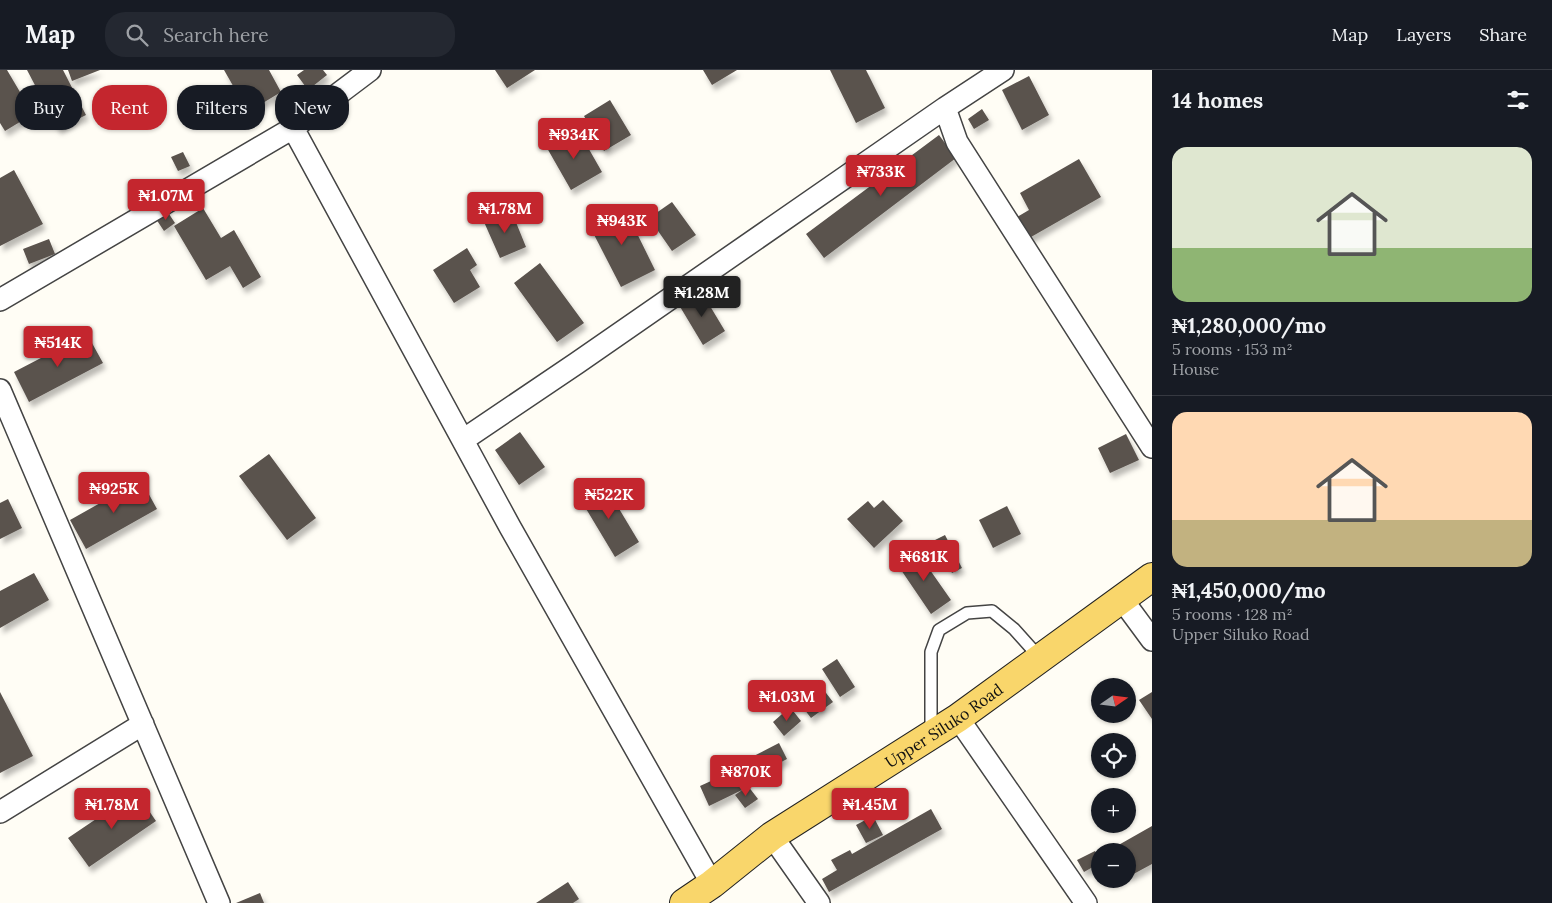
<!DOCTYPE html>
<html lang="en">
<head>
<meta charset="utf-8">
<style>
  :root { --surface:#171b24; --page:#242831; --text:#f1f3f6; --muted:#9ea1a6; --line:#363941; --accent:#c4262e }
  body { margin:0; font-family:Lora,serif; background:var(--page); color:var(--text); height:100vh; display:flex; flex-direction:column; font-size:19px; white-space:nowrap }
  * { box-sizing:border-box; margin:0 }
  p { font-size:16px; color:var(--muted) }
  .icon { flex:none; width:28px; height:28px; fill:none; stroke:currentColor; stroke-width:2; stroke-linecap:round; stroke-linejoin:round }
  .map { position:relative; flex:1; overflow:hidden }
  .sheet { display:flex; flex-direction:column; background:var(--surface); width:400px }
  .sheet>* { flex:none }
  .banner { position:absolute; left:15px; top:15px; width:475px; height:45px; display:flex; gap:10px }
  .needle { width:32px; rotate:76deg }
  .fabs { position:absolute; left:1091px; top:608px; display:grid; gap:10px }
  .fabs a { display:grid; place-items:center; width:45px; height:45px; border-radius:50%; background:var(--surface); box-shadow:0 1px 4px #0004; font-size:25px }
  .price { position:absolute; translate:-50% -42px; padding:0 11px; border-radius:5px; background:var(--accent); color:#fff; font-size:16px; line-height:32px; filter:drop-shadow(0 1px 2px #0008) }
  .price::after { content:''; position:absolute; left:50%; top:30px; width:15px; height:11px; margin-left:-8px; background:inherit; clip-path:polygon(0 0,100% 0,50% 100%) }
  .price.current { background:#222; color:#fff }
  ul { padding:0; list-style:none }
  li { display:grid; align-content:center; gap:10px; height:265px; padding:0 20px }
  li+li { border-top:1px solid var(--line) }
  li span { display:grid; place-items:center; height:155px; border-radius:15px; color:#555 }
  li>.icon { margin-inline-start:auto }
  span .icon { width:90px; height:90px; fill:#fffc; stroke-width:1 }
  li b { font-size:21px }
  h2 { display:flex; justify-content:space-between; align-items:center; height:60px; padding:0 20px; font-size:21px }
  .pill { padding:0 18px; border-radius:20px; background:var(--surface); box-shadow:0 1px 4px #0004; font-size:18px; line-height:45px }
  .pill.current { background:var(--accent); color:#fff }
  header { display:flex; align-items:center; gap:30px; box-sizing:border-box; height:70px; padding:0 25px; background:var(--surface); border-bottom:1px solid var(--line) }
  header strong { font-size:24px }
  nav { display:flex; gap:28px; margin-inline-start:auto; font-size:18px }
  .search { width:350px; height:45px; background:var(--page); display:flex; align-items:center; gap:12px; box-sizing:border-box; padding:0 18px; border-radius:20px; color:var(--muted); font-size:19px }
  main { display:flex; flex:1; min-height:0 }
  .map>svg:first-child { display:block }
  .building { fill:#5a524d; filter:url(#shadow) }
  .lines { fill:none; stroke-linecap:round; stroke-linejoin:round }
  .lane-casing { stroke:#444; stroke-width:14 }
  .street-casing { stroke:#444; stroke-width:24 }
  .primary-casing { stroke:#222; stroke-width:30 }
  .lane { stroke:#fff; stroke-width:11 }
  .street { stroke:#fff; stroke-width:21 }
  .primary { stroke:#f9d66b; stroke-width:28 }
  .labels { text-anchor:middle; stroke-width:5; stroke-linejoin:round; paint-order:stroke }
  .street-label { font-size:16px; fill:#111; stroke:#fff }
</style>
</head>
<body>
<header>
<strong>Map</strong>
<div class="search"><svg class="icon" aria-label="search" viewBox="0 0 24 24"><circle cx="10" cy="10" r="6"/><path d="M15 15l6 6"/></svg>Search here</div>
<nav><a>Map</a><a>Layers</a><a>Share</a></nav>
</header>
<main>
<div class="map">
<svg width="1152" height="833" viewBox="0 0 1152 833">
  <defs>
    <filter id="shadow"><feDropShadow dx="3" dy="5.5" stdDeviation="2.5" flood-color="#0004"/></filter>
  </defs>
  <rect width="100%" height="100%" fill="#fffdf5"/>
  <path class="building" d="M 0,0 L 7,0 L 33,44 L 5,61 L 0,53 Z
    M 27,0 L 63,0 L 86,45 L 58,59 Z
    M 68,0 L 100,0 L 72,11 Z
    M 224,0 L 269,0 L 281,22 L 248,42 Z
    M 304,0 L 323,0 L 327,5 L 308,20 L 297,5 Z
    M 495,0 L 535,0 L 507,18 Z
    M 703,0 L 737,0 L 712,15 Z
    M 830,0 L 866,0 L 885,38 L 856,53 Z
    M 1029,6 L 1049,45 L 1022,60 L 1002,20 Z
    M 610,30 L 631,65 L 604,81 L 584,46 Z
    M 982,39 L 989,50 L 974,59 L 968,49 Z
    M 578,60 L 602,102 L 571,120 L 547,78 Z
    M 939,65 L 956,88 L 824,188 L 806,164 Z
    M 183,82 L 190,96 L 178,101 L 171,87 Z
    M 1079,89 L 1101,127 L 1024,171 L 1012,150 L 1029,140 L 1020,123 Z
    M 14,100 L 43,154 L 0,176 L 0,108 Z
    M 672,132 L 696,165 L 672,181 L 649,148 Z
    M 623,135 L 655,200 L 621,217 L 588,153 Z
    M 203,138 L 221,168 L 234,160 L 261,207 L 243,218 L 230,196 L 206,210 L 174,156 Z
    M 511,140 L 526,177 L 500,188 L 484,152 Z
    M 167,141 L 175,153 L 164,161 L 156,149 Z
    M 49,169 L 55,184 L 29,194 L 23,179 Z
    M 467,178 L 477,195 L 470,200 L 480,217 L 454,233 L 433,200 Z
    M 540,193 L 584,253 L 557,272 L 514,213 Z
    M 701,221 L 725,261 L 703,275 L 679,235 Z
    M 87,264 L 103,293 L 29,332 L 14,302 Z
    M 520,362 L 545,397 L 519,415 L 495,380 Z
    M 1126,364 L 1139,390 L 1110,403 L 1098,378 Z
    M 269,384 L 316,448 L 287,470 L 239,406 Z
    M 141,410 L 157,439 L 86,479 L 70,450 Z
    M 603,412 L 639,472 L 615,487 L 579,427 Z
    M 8,429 L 22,458 L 0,469 L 0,433 Z
    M 883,430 L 903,451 L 874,478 L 847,449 L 868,431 L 874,438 Z
    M 1007,436 L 1021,464 L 993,478 L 979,450 Z
    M 945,465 L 962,498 L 952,503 L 935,470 Z
    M 916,480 L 951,530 L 931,544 L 897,494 Z
    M 34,503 L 49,530 L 0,558 L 0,521 Z
    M 837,589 L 855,617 L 840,627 L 822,599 Z
    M 823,619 L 833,632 L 811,648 L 801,635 Z
    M 0,622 L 33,686 L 0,703 Z
    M 1152,622 L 1152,649 L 1139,630 Z
    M 790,637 L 801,651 L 784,666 L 773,652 Z
    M 779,673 L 787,689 L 753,707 L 744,691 Z
    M 733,701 L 742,720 L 709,736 L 700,716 Z
    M 748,716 L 758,729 L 745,738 L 735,725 Z
    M 136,722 L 156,751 L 89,797 L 68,768 Z
    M 931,739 L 942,759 L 829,822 L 822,809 L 837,800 L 831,790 L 850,780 L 852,784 Z
    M 873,746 L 883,765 L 866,773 L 856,755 Z
    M 1152,756 L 1152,794 L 1128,807 L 1128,781 L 1108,781 Z
    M 1095,781 L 1098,787 L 1100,786 L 1100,793 L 1084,802 L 1077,790 Z
    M 568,812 L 579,829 L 573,833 L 536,833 Z
    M 260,823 L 264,833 L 236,833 Z"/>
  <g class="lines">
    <g class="lane-casing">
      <path id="lane" d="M 931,664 L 931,582 L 939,560 L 967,543 L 992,541 L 1014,559 L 1040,588"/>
    </g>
    <g class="street-casing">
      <path id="street" d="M 1003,0 L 945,38 L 957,72 L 1152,377
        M 293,58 L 510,457 L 712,814
        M 0,230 L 293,58 L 370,0
        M 0,320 L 219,833
        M 463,370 L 577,293 L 945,38
        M 1121,528 L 1152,570
        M 958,648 L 1086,833
        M 0,742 L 143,654
        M 772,766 L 819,833"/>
    </g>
    <g class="primary-casing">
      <g id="primary">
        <path id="s1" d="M 684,833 L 712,814 L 772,766 L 958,648 L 1152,507"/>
      </g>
    </g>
    <use href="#lane" class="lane"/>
    <use href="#street" class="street"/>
    <use href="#primary" class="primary"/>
  </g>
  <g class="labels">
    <g class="street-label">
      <text dy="6" stroke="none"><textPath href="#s1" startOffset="315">Upper Siluko Road</textPath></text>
    </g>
  </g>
</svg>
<div class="fabs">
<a><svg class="needle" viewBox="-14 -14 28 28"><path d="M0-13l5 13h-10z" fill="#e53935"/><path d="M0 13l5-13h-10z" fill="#9ea1a6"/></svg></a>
<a><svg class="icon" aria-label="locate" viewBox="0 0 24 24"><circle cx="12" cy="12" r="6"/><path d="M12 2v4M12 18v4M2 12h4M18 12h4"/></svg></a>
<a>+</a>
<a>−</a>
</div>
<b class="price" style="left:574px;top:90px">₦934K</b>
<b class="price" style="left:881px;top:127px">₦733K</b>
<b class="price" style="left:166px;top:151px">₦1.07M</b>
<b class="price" style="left:505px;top:164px">₦1.78M</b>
<b class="price" style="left:622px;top:176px">₦943K</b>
<b class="price current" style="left:702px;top:248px">₦1.28M</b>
<b class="price" style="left:58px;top:298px">₦514K</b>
<b class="price" style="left:114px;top:444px">₦925K</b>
<b class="price" style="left:609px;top:450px">₦522K</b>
<b class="price" style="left:924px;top:512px">₦681K</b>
<b class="price" style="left:787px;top:652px">₦1.03M</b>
<b class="price" style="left:746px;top:727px">₦870K</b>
<b class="price" style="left:112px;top:760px">₦1.78M</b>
<b class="price" style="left:870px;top:760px">₦1.45M</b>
<div class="banner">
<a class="pill">Buy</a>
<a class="pill current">Rent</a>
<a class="pill">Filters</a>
<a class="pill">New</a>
</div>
</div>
<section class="sheet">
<h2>14 homes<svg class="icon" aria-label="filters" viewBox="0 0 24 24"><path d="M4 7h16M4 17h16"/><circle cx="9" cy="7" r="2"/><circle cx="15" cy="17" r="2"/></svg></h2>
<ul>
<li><span style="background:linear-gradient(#dfe7d0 65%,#8fb573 0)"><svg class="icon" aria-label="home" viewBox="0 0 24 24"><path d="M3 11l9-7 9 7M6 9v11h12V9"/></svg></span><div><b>₦1,280,000/mo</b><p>5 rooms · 153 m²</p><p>House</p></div></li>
<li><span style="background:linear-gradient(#ffd9b3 70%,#c2b280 0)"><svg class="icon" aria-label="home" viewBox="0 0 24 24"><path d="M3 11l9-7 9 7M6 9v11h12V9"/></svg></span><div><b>₦1,450,000/mo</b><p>5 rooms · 128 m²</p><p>Upper Siluko Road</p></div></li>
</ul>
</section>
</main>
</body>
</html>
